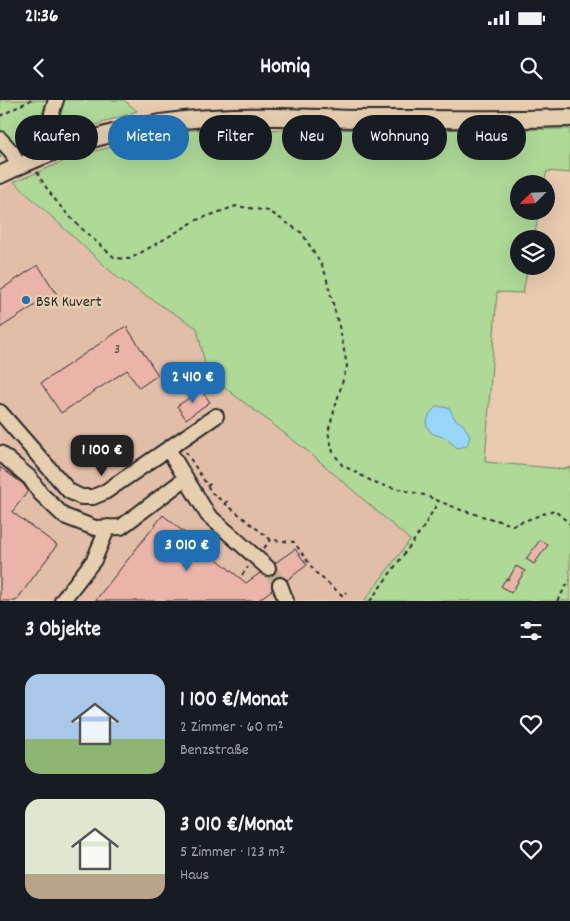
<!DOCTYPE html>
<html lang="de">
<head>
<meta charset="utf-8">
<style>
  :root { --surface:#171b24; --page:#242831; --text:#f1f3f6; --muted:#9ea1a6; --accent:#1f6fb2 }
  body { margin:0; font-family:Dekko,sans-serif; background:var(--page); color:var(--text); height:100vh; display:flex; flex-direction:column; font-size:19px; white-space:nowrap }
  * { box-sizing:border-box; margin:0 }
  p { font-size:16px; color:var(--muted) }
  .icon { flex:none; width:28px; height:28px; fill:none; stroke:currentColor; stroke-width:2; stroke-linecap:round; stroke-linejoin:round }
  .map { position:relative; height:501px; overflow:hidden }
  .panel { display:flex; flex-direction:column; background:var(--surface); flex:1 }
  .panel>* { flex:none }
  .banner { position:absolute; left:15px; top:15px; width:540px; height:45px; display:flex; gap:10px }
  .needle { width:32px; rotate:246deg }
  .tools { position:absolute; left:510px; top:75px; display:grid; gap:10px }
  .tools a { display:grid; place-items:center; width:45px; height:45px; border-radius:50%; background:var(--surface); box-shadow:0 5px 20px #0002; font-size:25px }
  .price { position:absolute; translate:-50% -42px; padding:0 11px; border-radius:10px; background:var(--accent); color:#fff; font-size:16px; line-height:32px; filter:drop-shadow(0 1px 2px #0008) }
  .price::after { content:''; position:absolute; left:50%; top:30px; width:15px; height:11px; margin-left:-8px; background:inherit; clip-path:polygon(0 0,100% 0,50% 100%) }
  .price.on { background:#222; color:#fff }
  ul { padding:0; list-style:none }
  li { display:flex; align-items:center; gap:15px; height:125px; padding:0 25px }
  li span { display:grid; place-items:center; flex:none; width:140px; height:100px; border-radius:15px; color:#555 }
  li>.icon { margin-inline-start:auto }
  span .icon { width:60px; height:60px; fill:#fffc; stroke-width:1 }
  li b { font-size:21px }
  h2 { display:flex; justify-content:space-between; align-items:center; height:60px; padding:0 25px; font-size:21px }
  .pill { padding:0 18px; border-radius:22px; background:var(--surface); box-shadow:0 5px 20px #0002; font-size:18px; line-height:45px }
  .pill.on { background:var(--accent); color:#fff }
  .status { display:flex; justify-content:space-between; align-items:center; height:35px; padding:0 25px; background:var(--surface); direction:ltr }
  .status svg { height:14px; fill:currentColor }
  header { display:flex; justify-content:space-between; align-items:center; height:65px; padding:0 25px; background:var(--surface); font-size:22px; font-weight:700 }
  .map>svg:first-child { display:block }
  .built { fill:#e2bea8 }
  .green { fill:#aed997; stroke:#6c8261 }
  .water { fill:#97d6f9; stroke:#6c92a7 }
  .building { fill:#ebb4a9; stroke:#2b2b2b }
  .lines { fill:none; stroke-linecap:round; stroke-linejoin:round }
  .minor-tunnel { stroke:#c3ab95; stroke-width:14; stroke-dasharray:14 7; stroke-linecap:butt }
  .minor-casing { stroke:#2b2b2b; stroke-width:18 }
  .major-casing { stroke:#2b2b2b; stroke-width:20 }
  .path { stroke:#2b2b2b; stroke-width:2; stroke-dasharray:4 4; stroke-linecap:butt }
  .minor { stroke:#e6cfaf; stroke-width:14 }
  .major { stroke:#e6cfaf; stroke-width:16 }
  .poi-dot { fill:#1f6fb2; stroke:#e6cfaf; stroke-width:2 }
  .labels { text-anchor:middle; stroke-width:5; stroke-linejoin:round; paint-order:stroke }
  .number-label { font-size:14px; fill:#5b4d4a }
  .poi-label { font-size:16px; fill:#2b2b2b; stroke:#e6cfaf; text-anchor:start }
</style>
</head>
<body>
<div class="status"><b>21:36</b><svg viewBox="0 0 49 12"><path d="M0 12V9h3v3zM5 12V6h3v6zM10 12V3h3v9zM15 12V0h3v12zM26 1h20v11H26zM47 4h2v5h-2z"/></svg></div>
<header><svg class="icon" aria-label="back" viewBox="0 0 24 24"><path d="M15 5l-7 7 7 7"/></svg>Homiq<svg class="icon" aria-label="search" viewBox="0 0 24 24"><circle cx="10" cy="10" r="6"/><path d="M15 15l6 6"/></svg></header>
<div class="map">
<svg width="570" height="501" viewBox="0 0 570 501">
  <rect width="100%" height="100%" fill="#e9cbaf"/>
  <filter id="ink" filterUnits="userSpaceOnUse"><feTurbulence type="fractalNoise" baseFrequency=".02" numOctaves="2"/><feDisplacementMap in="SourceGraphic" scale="10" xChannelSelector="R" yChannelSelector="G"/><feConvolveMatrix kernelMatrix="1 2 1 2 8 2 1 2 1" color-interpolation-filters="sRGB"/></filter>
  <g filter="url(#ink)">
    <path class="built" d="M 14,82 L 118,178 L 197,228 L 207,274 L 310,353 L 410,440 L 364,501 L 0,501 L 0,89 Z"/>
    <path class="green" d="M 0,0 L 47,0 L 38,25 L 25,44 L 0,58 Z
      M 62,0 L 124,0 L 137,11 L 66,35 L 59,20 Z
      M 570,29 L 570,73 L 547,71 L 544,84 L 519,84 L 519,111 L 539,111 L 534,139 L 519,139 L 519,166 L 528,166 L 523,193 L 497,192 L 485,362 L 564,369 L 570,367 L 570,501 L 364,501 L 410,440 L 310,353 L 207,274 L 197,228 L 118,178 L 14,82 L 79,55 L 179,30 Z"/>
    <path class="water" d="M 437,306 L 449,308 L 455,319 L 463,324 L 470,336 L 467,346 L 457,348 L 446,338 L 431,333 L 426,324 L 430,313 Z"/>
    <path class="building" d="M 38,165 L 58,196 L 39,208 L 37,204 L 0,228 L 0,190 Z
      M 126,226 L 158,275 L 139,288 L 127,270 L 61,313 L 41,283 Z
      M 201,290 L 210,302 L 186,319 L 177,306 Z
      M 0,367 L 23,384 L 28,391 L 12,412 L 57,445 L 16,501 L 0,501 Z
      M 163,415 L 246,483 L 260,473 L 267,477 L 274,474 L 277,469 L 275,463 L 295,449 L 307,465 L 287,480 L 282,477 L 276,477 L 272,483 L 272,490 L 257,501 L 95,501 Z
      M 540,440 L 548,445 L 534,464 L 526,459 Z
      M 516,466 L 525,471 L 511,493 L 501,486 L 506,479 L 508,480 Z"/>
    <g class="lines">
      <path class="minor-tunnel" d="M 268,468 L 280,485"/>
      <g class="minor-casing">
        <path id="minor" d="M 0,39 L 12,52 L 18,66
          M 54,52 C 49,33 49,18 56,0
          M 0,312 L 69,391 L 81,397 L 93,397 L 105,392 L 216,316
          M 168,349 L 208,415 L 268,468
          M 0,353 L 30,378 L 40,393 L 64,416 L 95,428 L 121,427 L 186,378
          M 280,485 L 286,501
          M 62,501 L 94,460 L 108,427"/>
      </g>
      <g class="major-casing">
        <path id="major" d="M 0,75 C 54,48 124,26 184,20 C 243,14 303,18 362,19 C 431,19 501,20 570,18"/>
      </g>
      <path class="path" d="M 0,16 L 31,0
        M 37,72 C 56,108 85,132 115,158 L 130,159 L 197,120 L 236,106 L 269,111 L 302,133 L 324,169 L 341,234 L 347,266 L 328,332 L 333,352 L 342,365 L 377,384 L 424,395 L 461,410 L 513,425 L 554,410 L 570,424
        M 186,352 L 212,393 L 271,440 L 294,442 L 315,472 L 343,496 L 346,492
        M 207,386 L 212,383
        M 225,404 L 228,400
        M 264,448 L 271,440
        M 242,475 L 248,467
        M 370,501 L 423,428 L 438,402
        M 557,501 L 570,480"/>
      <use href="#minor" class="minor"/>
      <use href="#major" class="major"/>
    </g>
  </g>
  <circle class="poi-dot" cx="26" cy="200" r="5"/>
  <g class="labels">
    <g class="number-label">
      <text x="117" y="253">3</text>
    </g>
    <g class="poi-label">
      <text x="36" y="206">BSK Kuvert</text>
    </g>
  </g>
</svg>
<div class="tools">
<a><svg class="needle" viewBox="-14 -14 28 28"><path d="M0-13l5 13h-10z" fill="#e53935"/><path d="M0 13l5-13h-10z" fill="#9ea1a6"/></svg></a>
<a><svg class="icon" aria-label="layers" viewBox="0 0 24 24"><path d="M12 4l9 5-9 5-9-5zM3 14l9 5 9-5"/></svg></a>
</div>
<b class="price" style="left:193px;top:304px">2 410 €</b>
<b class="price on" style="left:102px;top:377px">1 100 €</b>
<b class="price" style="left:187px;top:472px">3 010 €</b>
<div class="banner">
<a class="pill">Kaufen</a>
<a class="pill on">Mieten</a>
<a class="pill">Filter</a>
<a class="pill">Neu</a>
<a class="pill">Wohnung</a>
<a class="pill">Haus</a>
</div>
</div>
<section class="panel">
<h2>3 Objekte<svg class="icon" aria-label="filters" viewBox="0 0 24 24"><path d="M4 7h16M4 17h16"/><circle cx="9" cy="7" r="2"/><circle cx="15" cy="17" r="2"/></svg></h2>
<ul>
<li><span style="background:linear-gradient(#a9c7e8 65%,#8fb573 0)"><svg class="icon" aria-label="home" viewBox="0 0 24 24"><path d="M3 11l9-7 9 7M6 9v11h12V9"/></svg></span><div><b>1 100 €/Monat</b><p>2 Zimmer · 60 m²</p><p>Benzstraße</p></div><svg class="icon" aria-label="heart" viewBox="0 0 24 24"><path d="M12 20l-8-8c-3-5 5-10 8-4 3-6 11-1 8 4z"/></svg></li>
<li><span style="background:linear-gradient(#dfe7d0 75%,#b9a48a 0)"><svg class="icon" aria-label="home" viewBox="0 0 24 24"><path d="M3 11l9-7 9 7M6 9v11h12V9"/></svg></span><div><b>3 010 €/Monat</b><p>5 Zimmer · 123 m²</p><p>Haus</p></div><svg class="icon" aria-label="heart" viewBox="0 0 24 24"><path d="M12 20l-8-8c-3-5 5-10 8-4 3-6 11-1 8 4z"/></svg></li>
</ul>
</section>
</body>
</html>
